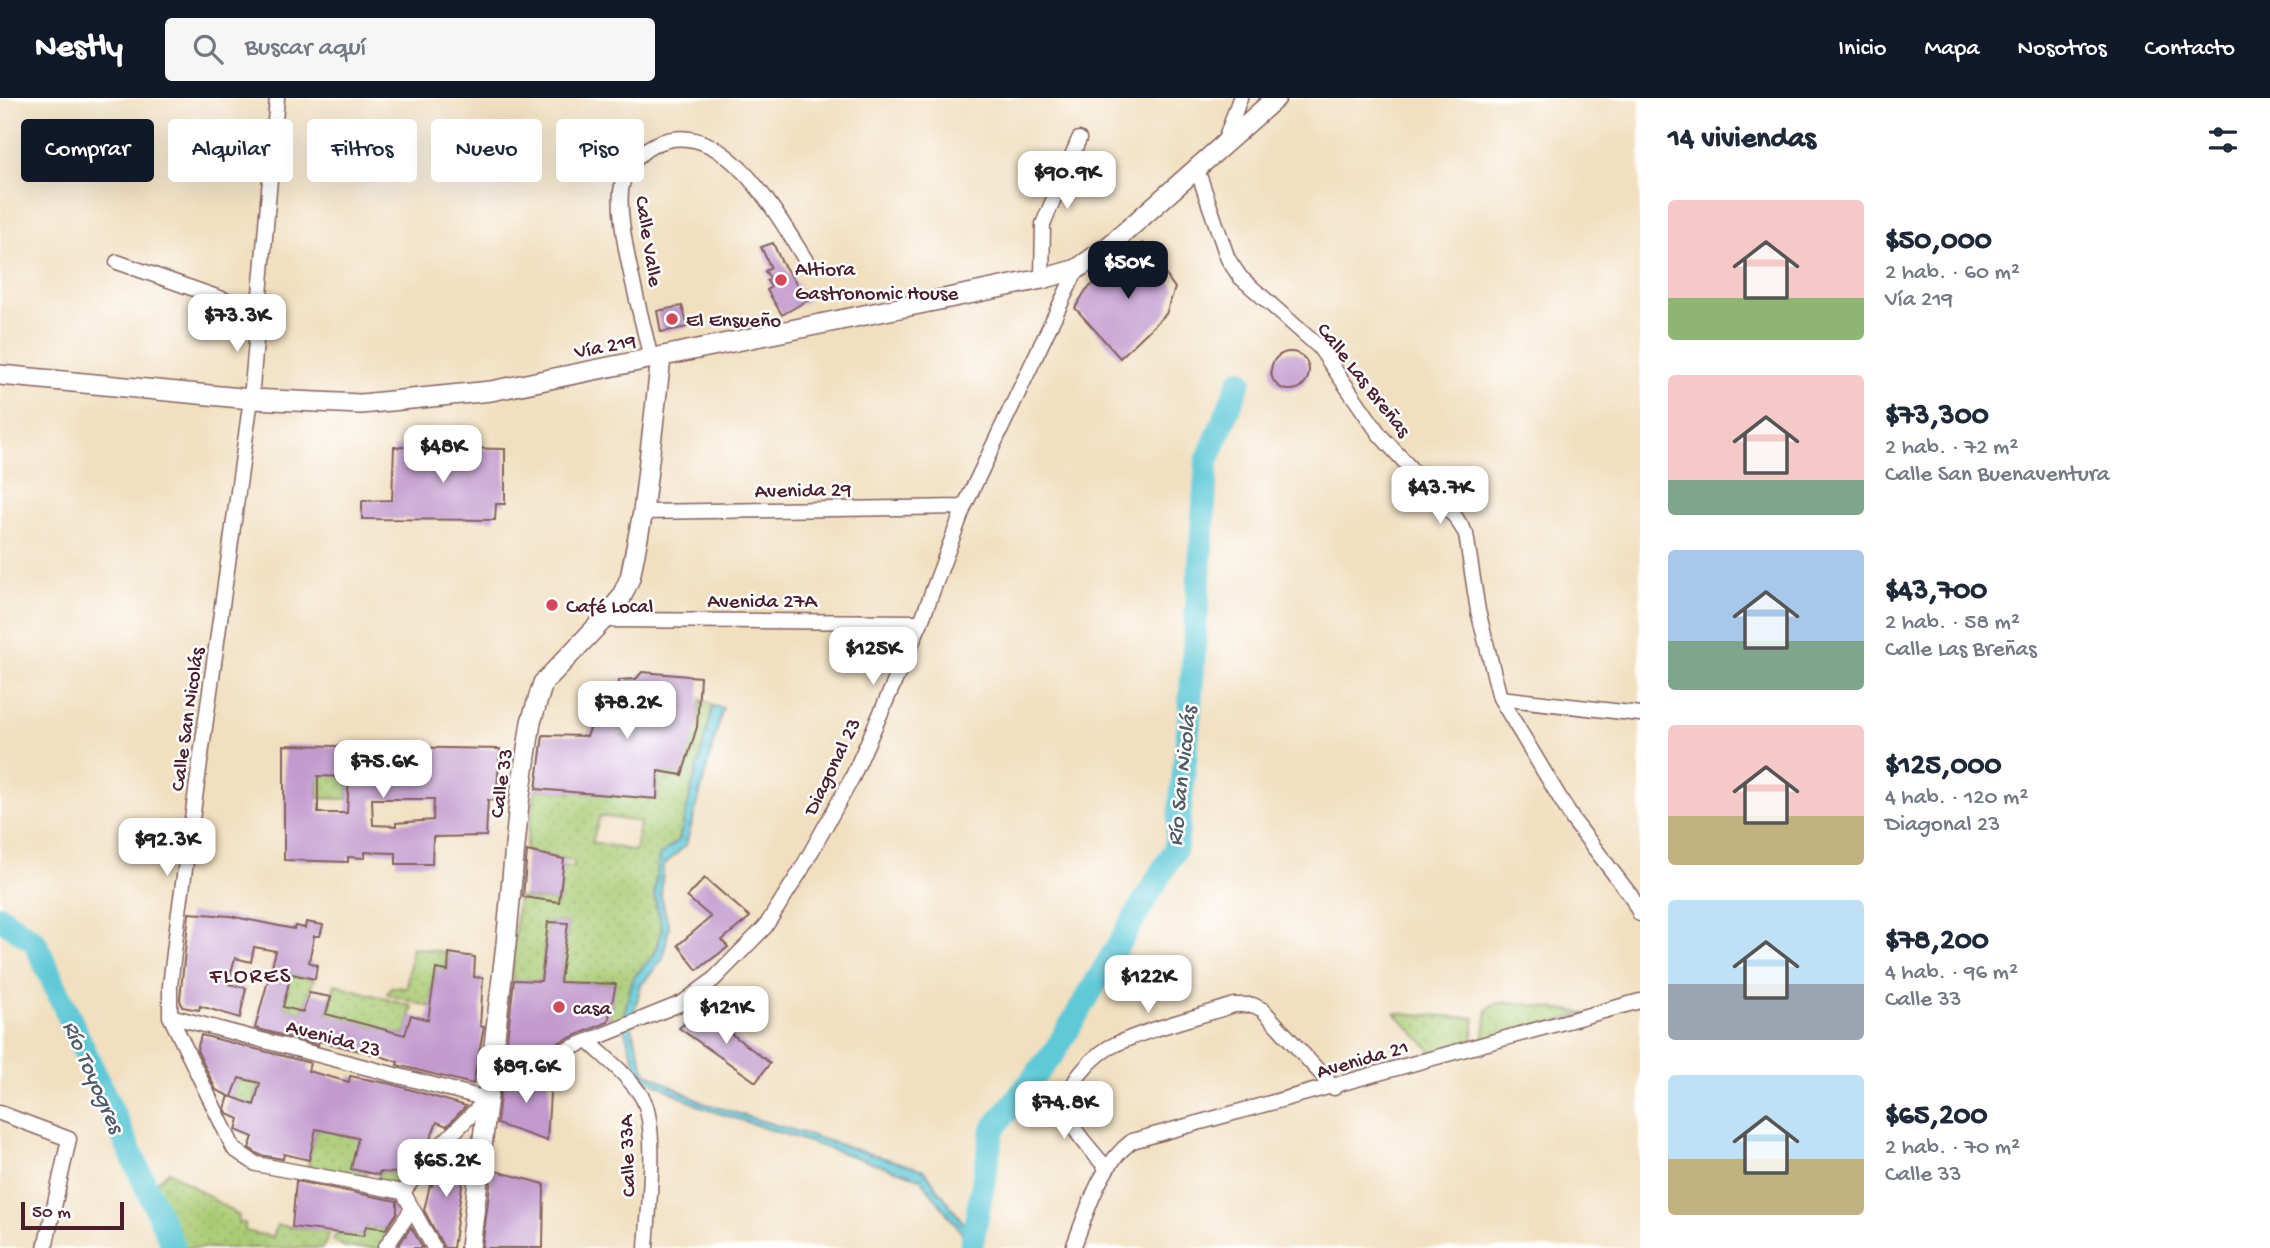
<!DOCTYPE html>
<html lang="es">
<head>
<meta charset="utf-8">
<style>
  :root { --surface:#fff; --page:#f6f6f7; --text:#1f2937; --muted:#747a83; --accent:#111827 }
  body { margin:0; font-family:"Gochi Hand",sans-serif; background:var(--page); color:var(--text); height:100vh; display:flex; flex-direction:column; font-size:26px; white-space:nowrap }
  * { box-sizing:border-box; margin:0 }
  p { font-size:23px; color:var(--muted) }
  .icon { flex:none; width:38px; height:38px; fill:none; stroke:currentColor; stroke-width:2; stroke-linecap:round; stroke-linejoin:round }
  .map { position:relative; flex:1; overflow:hidden }
  .panel { display:flex; flex-direction:column; background:var(--surface); width:630px }
  .panel>* { flex:none }
  .top-card { position:absolute; left:21px; top:21px; width:665px; height:63px; display:flex; gap:14px }
  .scale { position:absolute; left:21px; bottom:18px; width:103px; box-sizing:border-box; padding-left:7px; border:4px solid #4a1f2b; border-top:0; font-size:19px; line-height:24px; white-space:nowrap; color:#4a1f2b; -webkit-text-stroke:5px #fff; paint-order:stroke }
  .price { position:absolute; translate:-50% -60px; padding:0 16px; border-radius:14px; background:#fff; color:#222; font-size:23px; line-height:46px; filter:drop-shadow(0 2px 4px #0008) }
  .price::after { content:''; position:absolute; left:50%; top:42px; width:21px; height:16px; margin-left:-10px; background:inherit; clip-path:polygon(0 0,100% 0,50% 100%) }
  .price.selected { background:var(--accent); color:#fff }
  ul { padding:0; list-style:none }
  li { display:flex; align-items:center; gap:21px; height:175px; padding:0 28px }
  li span { display:grid; place-items:center; flex:none; width:196px; height:140px; border-radius:7px; color:#555 }
  li>.icon { margin-inline-start:auto }
  span .icon { width:84px; height:84px; fill:#fffc; stroke-width:1 }
  li b { font-size:30px }
  h2 { display:flex; justify-content:space-between; align-items:center; height:84px; padding:0 28px; font-size:30px }
  .pill { padding:0 24px; border-radius:7px; background:var(--surface); box-shadow:0 7px 28px #0002; font-size:24px; line-height:63px }
  .pill.selected { background:var(--accent); color:#fff }
  header { display:flex; align-items:center; gap:42px; box-sizing:border-box; height:98px; padding:0 35px; background:var(--accent); color:#fff }
  header strong { font-size:33px }
  nav { display:flex; gap:38px; margin-inline-start:auto; font-size:24px }
  .search { width:490px; height:63px; background:var(--page); display:flex; align-items:center; gap:18px; box-sizing:border-box; padding:0 24px; border-radius:7px; color:var(--muted); font-size:26px }
  main { display:flex; flex:1; min-height:0 }
  .map>svg:first-child { display:block }
  .grass { fill:url(#grass-dots); stroke:#7a7550; stroke-width:2; fill-rule:evenodd }
  .water { fill:url(#water-waves); stroke:#547481; stroke-width:2 }
  .lines { fill:none; stroke-linecap:round; stroke-linejoin:round }
  .river { stroke:#5ec9d7; stroke-width:24 }
  .building { fill:#c29ace; fill-rule:evenodd }
  .minor-casing { stroke:#84625f; stroke-width:17 }
  .secondary-casing { stroke:#84625f; stroke-width:22 }
  .minor { stroke:#fff; stroke-width:14 }
  .secondary { stroke:#fff; stroke-width:19 }
  .poi-dot { fill:#d1495b; stroke:#fff; stroke-width:2.5 }
  .labels { text-anchor:middle; stroke-width:5; stroke-linejoin:round; paint-order:stroke }
  .street-label { font-size:21px; fill:#4a1f2b; stroke:#fff }
  .poi-label { font-size:21px; fill:#4a1f2b; stroke:#fff; text-anchor:start }
  .water-label { font-size:23px; font-style:italic; fill:#515a67; stroke:#fff }
  .neighbourhood-label { font-size:23px; letter-spacing:2px; fill:#4a1f2b; stroke:#fff }
</style>
</head>
<body>
<header>
<strong>Nestly</strong>
<div class="search"><svg class="icon" aria-label="search" viewBox="0 0 24 24"><circle cx="10" cy="10" r="6"/><path d="M15 15l6 6"/></svg>Buscar aquí</div>
<nav><a>Inicio</a><a>Mapa</a><a>Nosotros</a><a>Contacto</a></nav>
</header>
<main>
<div class="map">
<svg width="1640" height="1150" viewBox="0 0 1640 1150">
  <defs>
    <pattern id="grass-dots" width="8" height="8" patternUnits="userSpaceOnUse" patternTransform="scale(1.75)"><rect width="8" height="8" fill="#aacb74"/><path d="M2 2h.1M6 6h.1" fill="none" stroke="#94ae65" stroke-width="1.8" stroke-linecap="round"/></pattern>
    <pattern id="water-waves" width="16" height="10" patternUnits="userSpaceOnUse" patternTransform="scale(1.75)"><rect width="16" height="10" fill="#5ec9d7"/><path d="M0 5q4-4 8 0t8 0" fill="none" stroke="#53acb9"/></pattern>
  </defs>
  <rect width="100%" height="100%" fill="#fff"/>
  <filter id="ink" filterUnits="userSpaceOnUse"><feTurbulence type="fractalNoise" baseFrequency=".0143" numOctaves="2"/><feDisplacementMap in="SourceGraphic" scale="14" xChannelSelector="R" yChannelSelector="G"/><feConvolveMatrix kernelMatrix="1 2 1 2 8 2 1 2 1" color-interpolation-filters="sRGB"/></filter>
  <filter id="wash" filterUnits="userSpaceOnUse"><feTurbulence type="fractalNoise" baseFrequency=".00686" numOctaves="4" result="noise"/><feDisplacementMap in="SourceGraphic" scale="28" xChannelSelector="R" yChannelSelector="G"/><feGaussianBlur stdDeviation="1.57" result="paint"/><feColorMatrix in="noise" values="0 0 0 0 0 0 0 0 0 0 0 0 0 0 0 0 0 1.4 0 .05"/><feComposite in="paint" operator="in"/></filter>
  <g filter="url(#wash)">
    <rect width="100%" height="100%" fill="#f1dfc0"/>
    <path class="grass" d="M 701,601 L 713,608 L 679,742 L 659,759 L 654,797 L 662,830 L 653,858 L 633,880 L 622,925 L 607,931 L 615,886 L 560,884 L 568,825 L 548,824 L 541,883 L 511,882 L 518,799 L 559,804 L 563,767 L 574,770 L 574,763 L 525,753 L 536,691 L 657,701 L 658,673 L 682,677 C 688,650 698,628 701,601 ZM 600,718 L 640,724 L 635,753 L 592,744 Z
      M 319,648 L 333,678 L 349,679 L 348,701 L 318,700 Z
      M 412,849 L 449,855 L 448,873 L 436,872 L 431,902 L 444,913 L 387,896 L 391,889 L 407,890 Z
      M 291,876 L 314,881 L 302,914 L 283,909 Z
      M 335,886 L 413,909 L 405,937 L 327,917 Z
      M 1509,904 L 1587,915 L 1483,944 L 1487,912 L 1494,906 Z
      M 1395,915 L 1475,920 L 1472,947 L 1435,957 Z
      M 239,980 L 260,985 L 253,1009 L 232,999 Z
      M 318,1021 L 336,1035 L 356,1040 L 358,1029 L 367,1072 L 363,1082 L 307,1072 Z
      M 403,1056 L 421,1062 L 401,1088 L 377,1084 L 379,1074 L 399,1075 Z
      M 169,1073 L 239,1118 L 238,1125 L 245,1125 L 245,1133 L 273,1139 L 277,1127 L 329,1133 L 329,1139 L 322,1150 L 175,1150 L 148,1092 Z
      M 366,1128 L 390,1132 L 378,1150 L 347,1150 L 333,1142 L 337,1135 L 363,1138 Z"/>
    <path class="water" d="M 713,608 L 723,610 L 686,747 L 663,768 L 661,798 L 669,829 L 663,861 L 641,887 L 631,927 L 645,974 L 703,1005 L 924,1072 L 974,1139 L 972,1148 L 920,1080 L 703,1010 L 639,977 L 622,925 L 633,880 L 655,856 L 662,830 L 654,797 L 659,758 L 679,742 Z"/>
    <g class="lines">
      <path class="river" d="M 0,819 L 35,844 L 174,1150
        M 971,1150 L 993,1031 L 1055,953 L 1176,750 L 1189,624 L 1207,363 L 1240,283"/>
    </g>
    <g id="blocks">
      <path class="building" d="M 773,145 L 782,165 L 808,202 L 782,217 L 767,192 L 771,189 L 767,183 L 771,181 L 765,173 L 771,170 L 761,149 Z
        M 1143,145 L 1175,190 L 1166,216 L 1120,260 L 1075,210 L 1086,192 Z
        M 682,208 L 688,229 L 661,234 L 657,213 Z
        M1271 273a19 19 0 1 1 38 0a19 19 0 1 1-38 0Z
        M 394,349 L 505,351 L 505,406 L 496,406 L 495,422 L 362,421 L 362,403 L 392,402 Z
        M 642,574 L 700,579 L 697,629 L 682,677 L 658,673 L 657,701 L 536,691 L 543,637 L 587,638 L 600,610 L 618,600 L 619,582 L 636,581 Z
        M 284,647 L 500,651 L 496,703 L 488,702 L 486,738 L 433,739 L 432,766 L 396,766 L 396,755 L 365,754 L 365,760 L 348,759 L 348,764 L 284,762 ZM 318,678 L 349,679 L 347,715 L 318,715 ZM 372,701 L 434,701 L 433,722 L 396,725 L 396,728 L 373,727 Z
        M 527,753 L 564,761 L 559,804 L 523,799 Z
        M 705,780 L 750,819 L 722,842 L 728,849 L 697,872 L 678,847 L 711,819 L 687,799 Z
        M 189,815 L 230,818 L 294,831 L 295,828 L 305,830 L 306,824 L 323,827 L 320,838 L 314,838 L 309,864 L 317,867 L 315,881 L 291,876 L 283,909 L 303,914 L 309,895 L 331,899 L 326,916 L 405,937 L 411,917 L 428,922 L 436,871 L 448,873 L 449,855 L 475,859 L 474,879 L 483,880 L 480,928 L 484,929 L 473,986 L 397,967 L 398,964 L 380,958 L 319,943 L 318,947 L 255,930 L 276,853 L 254,849 L 251,864 L 235,860 L 228,886 L 246,890 L 240,920 L 200,908 L 199,912 L 182,909 L 180,901 Z
        M 548,824 L 568,825 L 560,884 L 616,886 L 608,924 L 504,967 L 514,882 L 541,883 Z
        M 701,913 L 770,965 L 756,984 L 679,930 Z
        M 201,937 L 310,965 L 308,973 L 349,984 L 350,978 L 391,986 L 466,1008 L 447,1028 L 437,1024 L 428,1047 L 417,1061 L 403,1056 L 399,1075 L 379,1074 L 379,1077 L 351,1071 L 358,1040 L 316,1031 L 309,1062 L 284,1056 L 283,1061 L 260,1057 L 249,1050 L 253,1039 L 236,1032 L 239,1021 L 228,1016 L 225,1011 L 229,998 L 231,999 L 216,992 L 197,952 ZM 239,980 L 260,985 L 254,1007 L 232,999 Z
        M 547,970 L 550,996 L 547,1043 L 497,1026 L 501,988 Z
        M 447,1056 L 466,1060 L 453,1150 L 444,1150 L 424,1112 L 430,1087 L 432,1088 Z
        M 492,1072 L 544,1086 L 543,1150 L 482,1150 Z
        M 296,1083 L 397,1103 L 397,1115 L 386,1131 L 366,1128 L 363,1138 L 292,1129 Z
        M 411,1129 L 423,1150 L 397,1150 Z"/>
    </g>
  </g>
  <g filter="url(#ink)">
    <use href="#blocks" fill-opacity="0" stroke="#84625f" stroke-width="2"/>
    <g class="lines">
      <g class="minor-casing">
        <path id="minor" d="M 277,0 L 251,301 L 178,821 L 170,888 L 170,918 L 234,1051 L 256,1066 L 403,1094
          M 1224,45 L 1240,0
          M 1197,71 L 1228,161 L 1240,179 L 1319,249 L 1380,337 L 1456,420 L 1466,436 L 1478,513 L 1500,600 L 1573,722 L 1631,798 L 1640,816
          M 117,164 L 257,213
          M 1042,181 L 1043,126 L 1079,41
          M 651,262 C 642,218 617,134 621,93 C 623,74 637,55 654,47 C 723,13 778,119 808,166
          M 643,414 L 964,409
          M 603,522 L 921,524
          M 1500,600 L 1640,616
          M 170,918 L 487,1001
          M 589,944 C 607,961 629,978 642,999 C 659,1029 648,1114 646,1150
          M 489,983 L 682,905 L 713,882 L 765,829 L 800,774 L 852,680 L 921,524 L 964,409 L 1077,171
          M 0,1015 L 69,1041 L 45,1150
          M 1106,1070 C 1094,1054 1070,1032 1067,1012 C 1063,988 1095,955 1116,946 C 1153,929 1195,920 1234,907 L 1253,907 L 1263,912 L 1334,990
          M 403,1094 L 436,1052 L 487,1001
          M 403,1094 L 434,1150
          M 385,1150 L 412,1111
          M 1073,1150 C 1088,1112 1099,1068 1132,1043 L 1640,903"/>
      </g>
      <g class="secondary-casing">
        <path id="secondary" d="M 0,277 L 251,301 L 361,306 L 491,293 L 1042,181 L 1077,171 L 1108,149 L 1276,0
          M 470,1150 L 506,846 L 519,705 L 531,624 L 543,585 L 603,522 L 621,500 L 630,480 L 643,414 L 661,260"/>
      </g>
      <use href="#minor" class="minor"/>
      <use href="#secondary" class="secondary"/>
    </g>
  </g>
  <g class="poi-dot">
    <circle cx="781" cy="182" r="7"/>
    <circle cx="672" cy="221" r="7"/>
    <circle cx="552" cy="507" r="7"/>
    <circle cx="559" cy="909" r="7"/>
  </g>
  <g class="labels">
    <g class="street-label">
      <text transform="translate(650 143) rotate(81)" y="7">Calle Valle</text>
      <text transform="translate(605 247) rotate(-11)" y="7">Vía 219</text>
      <text transform="translate(1365 281) rotate(52)" y="7">Calle Las Breñas</text>
      <text transform="translate(803 391) rotate(-1)" y="7">Avenida 29</text>
      <text x="762" y="509">Avenida 27A</text>
      <text transform="translate(186 621) rotate(-82)" y="7">Calle San Nicolás</text>
      <text transform="translate(831 668) rotate(-64)" y="7">Diagonal 23</text>
      <text transform="translate(500 685) rotate(-82)" y="7">Calle 33</text>
      <text transform="translate(334 939) rotate(15)" y="7">Avenida 23</text>
      <text transform="translate(1362 960) rotate(-16)" y="7">Avenida 21</text>
      <text transform="translate(626 1058) rotate(-92)" y="7">Calle 33A</text>
    </g>
    <g class="poi-label">
      <text x="795" y="177">Altiora<tspan x="795" dy="24">Gastronomic House</tspan></text>
      <text x="686" y="228">El Ensueño</text>
      <text x="566" y="514">Café Local</text>
      <text x="573" y="916">casa</text>
    </g>
    <g class="water-label">
      <text transform="translate(1180 678) rotate(-84)" y="8">Río San Nicolás</text>
      <text transform="translate(95 978) rotate(66)" y="8">Río Toyogres</text>
    </g>
    <g class="neighbourhood-label">
      <text x="251" y="884">FLORES</text>
    </g>
  </g>
</svg>
<div class="scale">50 m</div>
<b class="price" style="left:1067px;top:113px">$90.9K</b>
<b class="price selected" style="left:1128px;top:203px">$50K</b>
<b class="price" style="left:237px;top:256px">$73.3K</b>
<b class="price" style="left:443px;top:387px">$48K</b>
<b class="price" style="left:1440px;top:428px">$43.7K</b>
<b class="price" style="left:873px;top:589px">$125K</b>
<b class="price" style="left:627px;top:643px">$78.2K</b>
<b class="price" style="left:383px;top:702px">$75.6K</b>
<b class="price" style="left:167px;top:780px">$92.3K</b>
<b class="price" style="left:1148px;top:917px">$122K</b>
<b class="price" style="left:726px;top:948px">$121K</b>
<b class="price" style="left:526px;top:1007px">$89.6K</b>
<b class="price" style="left:1064px;top:1043px">$74.8K</b>
<b class="price" style="left:446px;top:1101px">$65.2K</b>
<div class="top-card">
<a class="pill selected">Comprar</a>
<a class="pill">Alquilar</a>
<a class="pill">Filtros</a>
<a class="pill">Nuevo</a>
<a class="pill">Piso</a>
</div>
</div>
<section class="panel">
<h2>14 viviendas<svg class="icon" aria-label="filters" viewBox="0 0 24 24"><path d="M4 7h16M4 17h16"/><circle cx="9" cy="7" r="2"/><circle cx="15" cy="17" r="2"/></svg></h2>
<ul>
<li><span style="background:linear-gradient(#f6c9c9 70%,#8fb573 0)"><svg class="icon" aria-label="home" viewBox="0 0 24 24"><path d="M3 11l9-7 9 7M6 9v11h12V9"/></svg></span><div><b>$50,000</b><p>2 hab. · 60 m²</p><p>Vía 219</p></div></li>
<li><span style="background:linear-gradient(#f6c9c9 75%,#7fa58c 0)"><svg class="icon" aria-label="home" viewBox="0 0 24 24"><path d="M3 11l9-7 9 7M6 9v11h12V9"/></svg></span><div><b>$73,300</b><p>2 hab. · 72 m²</p><p>Calle San Buenaventura</p></div></li>
<li><span style="background:linear-gradient(#a9c7e8 65%,#7fa58c 0)"><svg class="icon" aria-label="home" viewBox="0 0 24 24"><path d="M3 11l9-7 9 7M6 9v11h12V9"/></svg></span><div><b>$43,700</b><p>2 hab. · 58 m²</p><p>Calle Las Breñas</p></div></li>
<li><span style="background:linear-gradient(#f6c9c9 65%,#c2b280 0)"><svg class="icon" aria-label="home" viewBox="0 0 24 24"><path d="M3 11l9-7 9 7M6 9v11h12V9"/></svg></span><div><b>$125,000</b><p>4 hab. · 120 m²</p><p>Diagonal 23</p></div></li>
<li><span style="background:linear-gradient(#bfe0f5 60%,#9aa5b1 0)"><svg class="icon" aria-label="home" viewBox="0 0 24 24"><path d="M3 11l9-7 9 7M6 9v11h12V9"/></svg></span><div><b>$78,200</b><p>4 hab. · 96 m²</p><p>Calle 33</p></div></li>
<li><span style="background:linear-gradient(#bfe0f5 60%,#c2b280 0)"><svg class="icon" aria-label="home" viewBox="0 0 24 24"><path d="M3 11l9-7 9 7M6 9v11h12V9"/></svg></span><div><b>$65,200</b><p>2 hab. · 70 m²</p><p>Calle 33</p></div></li>
</ul>
</section>
</main>
</body>
</html>
